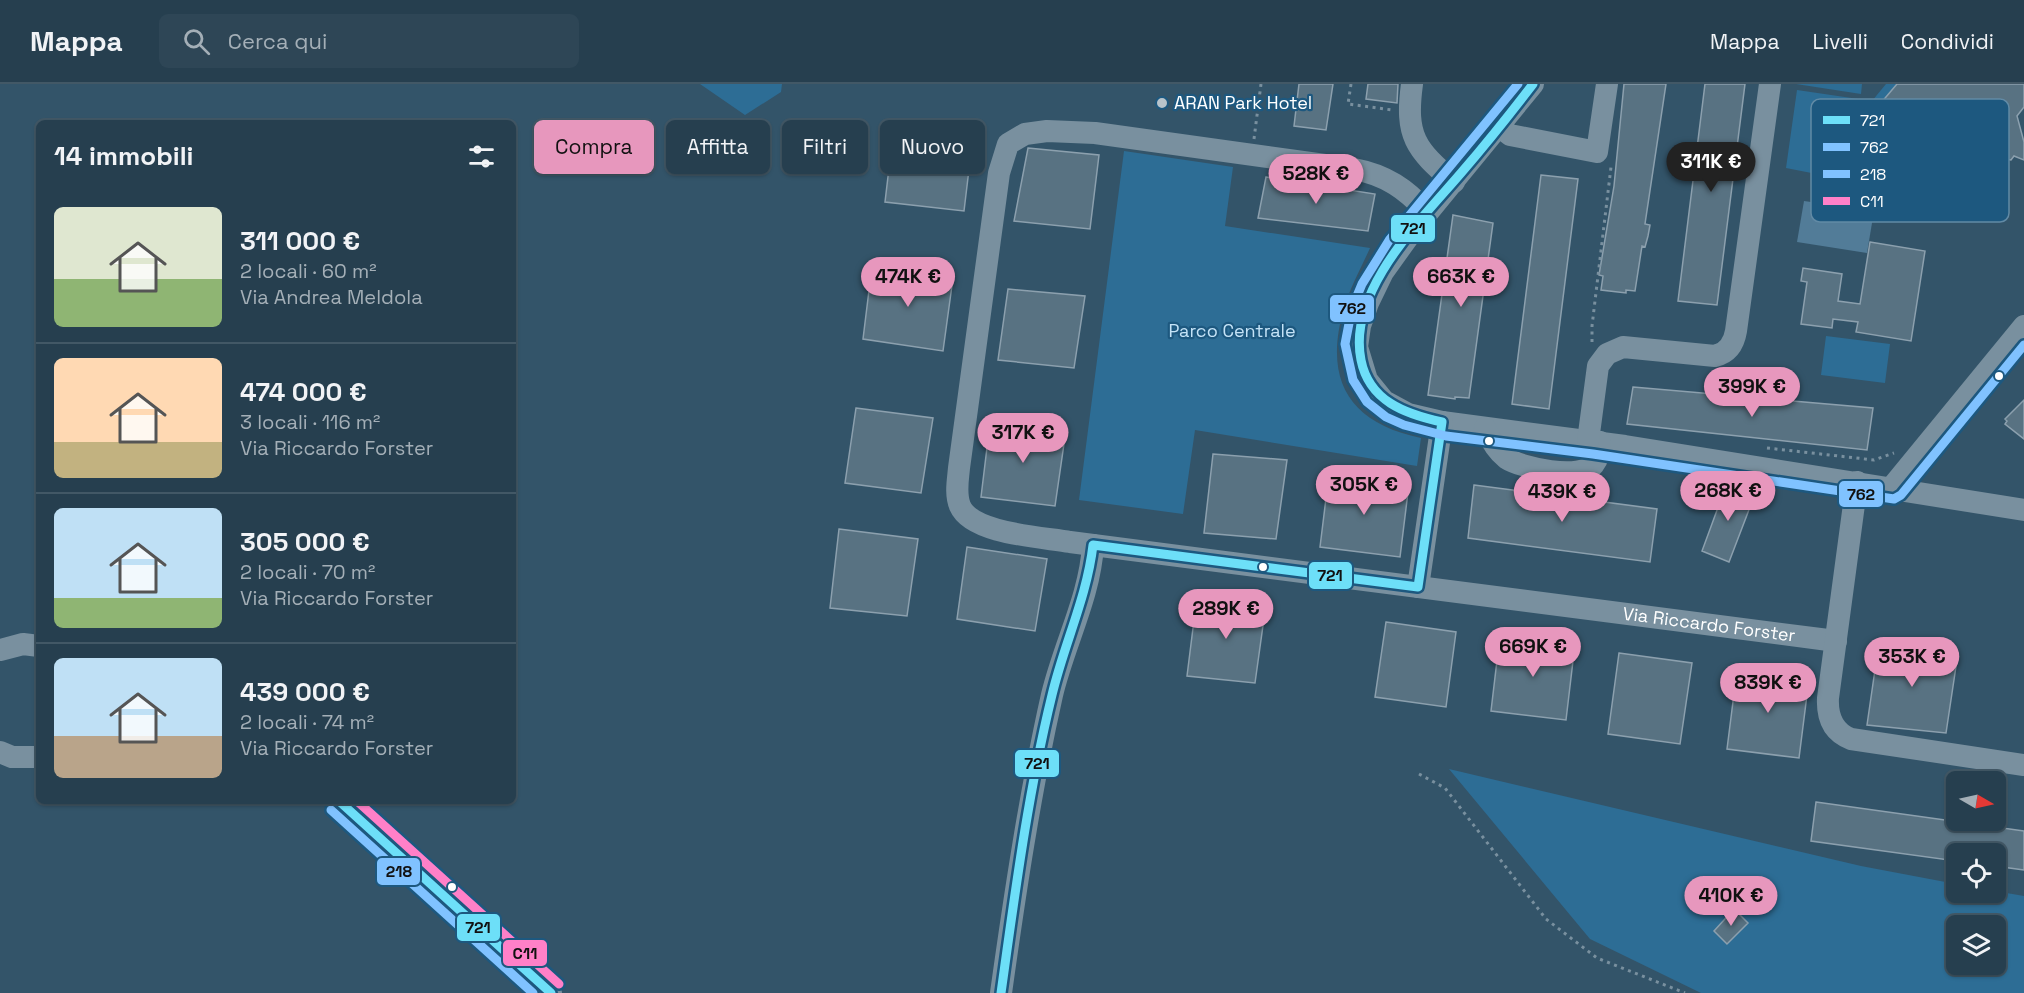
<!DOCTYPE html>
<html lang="it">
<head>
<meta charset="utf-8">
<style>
  :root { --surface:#263f4f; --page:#2e4656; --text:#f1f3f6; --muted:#a4afb7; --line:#425866; --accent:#e797bd }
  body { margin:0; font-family:"Space Grotesk",sans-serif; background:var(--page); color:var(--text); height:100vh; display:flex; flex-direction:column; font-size:22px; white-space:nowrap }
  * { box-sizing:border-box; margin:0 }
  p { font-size:20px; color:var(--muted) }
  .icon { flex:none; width:33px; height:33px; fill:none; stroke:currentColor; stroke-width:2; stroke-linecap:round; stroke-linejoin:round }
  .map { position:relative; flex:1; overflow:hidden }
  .drawer { position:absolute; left:36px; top:36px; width:480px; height:684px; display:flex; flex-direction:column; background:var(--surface); border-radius:9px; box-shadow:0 2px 4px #0004,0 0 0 2px var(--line) }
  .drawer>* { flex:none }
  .banner { position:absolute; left:534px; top:36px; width:570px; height:54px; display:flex; gap:12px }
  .needle { width:39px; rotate:99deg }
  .controls { position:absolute; left:1946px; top:687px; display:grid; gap:12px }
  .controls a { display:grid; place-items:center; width:60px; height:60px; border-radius:9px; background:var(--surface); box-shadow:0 2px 4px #0004,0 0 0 2px var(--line); font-size:30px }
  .price { position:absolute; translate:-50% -51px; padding:0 14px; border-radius:21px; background:var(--accent); color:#111; font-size:20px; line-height:39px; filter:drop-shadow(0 2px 3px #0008) }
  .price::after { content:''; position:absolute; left:50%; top:36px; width:18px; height:14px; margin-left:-9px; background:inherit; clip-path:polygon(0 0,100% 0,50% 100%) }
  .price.on { background:#222; color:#fff }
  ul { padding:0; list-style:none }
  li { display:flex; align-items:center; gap:18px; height:150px; padding:0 18px }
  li+li { border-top:2px solid var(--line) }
  li span { display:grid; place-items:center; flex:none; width:168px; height:120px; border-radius:9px; color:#555 }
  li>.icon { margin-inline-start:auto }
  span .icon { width:72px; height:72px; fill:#fffc; stroke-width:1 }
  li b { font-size:26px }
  h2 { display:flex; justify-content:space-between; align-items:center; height:72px; padding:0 18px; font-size:26px }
  .chip { padding:0 21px; border-radius:9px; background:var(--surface); box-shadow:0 2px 4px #0004,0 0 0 2px var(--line); font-size:21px; line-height:54px }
  .chip.on { background:var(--accent); color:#111 }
  header { display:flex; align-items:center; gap:36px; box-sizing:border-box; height:84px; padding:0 30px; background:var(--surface); border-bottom:2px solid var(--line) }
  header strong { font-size:28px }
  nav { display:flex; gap:33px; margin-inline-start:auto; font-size:21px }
  .search { width:420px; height:54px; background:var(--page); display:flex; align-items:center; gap:15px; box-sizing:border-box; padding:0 21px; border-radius:9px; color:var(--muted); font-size:22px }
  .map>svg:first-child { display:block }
  .green { fill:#2d6d95; fill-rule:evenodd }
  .water { fill:#527c98 }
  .building { fill:#587282; stroke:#8ca0ae; stroke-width:1.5 }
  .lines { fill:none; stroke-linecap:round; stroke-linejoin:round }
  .path { stroke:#79909f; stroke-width:3; stroke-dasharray:3 4.5; stroke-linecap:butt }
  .minor { stroke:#79909f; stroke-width:22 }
  .bus-1-casing { stroke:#1d587f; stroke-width:14 }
  .bus-2-casing { stroke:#1d587f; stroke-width:14 }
  .bus-3-casing { stroke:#1d587f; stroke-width:14 }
  .bus-4-casing { stroke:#1d587f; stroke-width:14 }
  .bus-1 { stroke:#6ddff8; stroke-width:9 }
  .bus-2 { stroke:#80c2ff; stroke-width:9 }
  .bus-3 { stroke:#80c2ff; stroke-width:9 }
  .bus-4 { stroke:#ff80c8; stroke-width:9 }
  .poi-dot { fill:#b8c3ca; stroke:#1d587f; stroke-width:2 }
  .bus-dot { fill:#fff; stroke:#1d587f; stroke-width:2 }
  .labels { text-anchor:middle; stroke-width:4.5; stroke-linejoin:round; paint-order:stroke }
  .poi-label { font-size:18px; fill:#fff; stroke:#1d587f; text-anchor:start }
  .park-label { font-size:18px; fill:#c4e3f7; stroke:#1d587f }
  .street-label { font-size:18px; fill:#fff; stroke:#1d587f }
  .key { fill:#1d587f; stroke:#618aa5; stroke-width:1.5 }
  .key-label { font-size:16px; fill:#fff }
  .line-badge { stroke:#1d587f; stroke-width:2 }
  .pale-badge-label { font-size:16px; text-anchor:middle; font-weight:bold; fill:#111 }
</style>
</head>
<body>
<header>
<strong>Mappa</strong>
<div class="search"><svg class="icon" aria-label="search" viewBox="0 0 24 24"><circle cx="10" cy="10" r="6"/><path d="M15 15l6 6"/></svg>Cerca qui</div>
<nav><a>Mappa</a><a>Livelli</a><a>Condividi</a></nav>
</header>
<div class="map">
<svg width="2024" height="909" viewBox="0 0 2024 909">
  <rect width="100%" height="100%" fill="#335469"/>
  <path class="green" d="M 700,0 L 782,0 L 781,8 L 745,31 Z
    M 1796,0 L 1862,0 L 1861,10 Z
    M 1886,0 L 1914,0 L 1837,94 L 1786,84 L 1797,6 L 1872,17 Z
    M 1124,67 L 1233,83 L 1225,142 L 1370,164 C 1361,184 1350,204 1344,224 C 1323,296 1349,339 1421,354 L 1417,382 L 1195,346 L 1183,430 L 1079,416 Z
    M 1826,252 L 1890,260 L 1885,299 L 1821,291 Z
    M 1449,685 L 1861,782 L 1956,800 L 1956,808 L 1995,807 L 2024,812 L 2024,909 L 1701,909 L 1590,855 ZM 1956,842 L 1995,842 L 1995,880 L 1956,880 Z"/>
  <path class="water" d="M 1804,117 L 1874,127 L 1867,169 L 1797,158 Z"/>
  <path class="building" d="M 1299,0 L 1333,0 L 1326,46 L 1294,42 Z
    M 1368,0 L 1398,0 L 1397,19 L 1366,15 Z
    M 1624,0 L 1666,0 L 1645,140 L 1650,141 L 1648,152 L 1645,163 L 1642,162 L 1635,207 L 1626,206 L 1626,209 L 1601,206 L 1603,192 L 1599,191 L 1614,102 Z
    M 1705,0 L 1745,0 L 1717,221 L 1678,217 Z
    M 1897,0 L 2024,0 L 2024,23 L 2017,32 L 2024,58 L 2024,76 L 2014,72 L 2011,76 L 1952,68 L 1944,77 L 1940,69 L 1884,62 L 1903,40 L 1869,33 Z
    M 894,42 L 973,52 L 964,127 L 885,118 Z
    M 1028,64 L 1099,71 L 1090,145 L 1014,137 Z
    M 1541,91 L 1578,95 L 1549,325 L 1512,320 Z
    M 1266,93 L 1375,110 L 1368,147 L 1258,134 Z
    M 1453,131 L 1493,139 L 1469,314 L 1455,313 L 1455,315 L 1428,311 Z
    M 1870,158 L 1925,167 L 1911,257 L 1856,248 L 1858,238 L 1833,235 L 1832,244 L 1801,240 L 1807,198 L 1801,197 L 1803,184 L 1842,190 L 1838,217 L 1860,220 Z
    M 872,182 L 953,194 L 943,267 L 863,255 Z
    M 1008,205 L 1085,212 L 1074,284 L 998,276 Z
    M 1633,303 L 1873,324 L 1867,366 L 1627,340 Z
    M 2024,316 L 2024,355 L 2005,340 L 2007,337 L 2005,335 Z
    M 856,324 L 933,334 L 921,409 L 845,399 Z
    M 990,339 L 1066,346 L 1055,422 L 981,413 Z
    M 1213,370 L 1287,376 L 1276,455 L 1204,449 Z
    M 1329,390 L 1409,400 L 1400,473 L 1320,463 Z
    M 1727,399 L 1755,410 L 1729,478 L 1702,467 Z
    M 1474,401 L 1657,425 L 1650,478 L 1468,454 Z
    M 839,445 L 918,455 L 907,532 L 830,524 Z
    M 967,463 L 1047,475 L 1035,547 L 957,535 Z
    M 1197,512 L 1266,520 L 1255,599 L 1187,592 Z
    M 1386,538 L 1456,548 L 1446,623 L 1375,613 Z
    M 1500,551 L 1575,560 L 1566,636 L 1491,627 Z
    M 1879,558 L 1958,569 L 1946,649 L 1867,641 Z
    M 1619,569 L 1692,579 L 1680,660 L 1608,650 Z
    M 1737,586 L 1809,595 L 1799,674 L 1727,665 Z
    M 1816,718 L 2024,747 L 2024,786 L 1995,782 L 1995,770 L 1956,770 L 1956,777 L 1811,757 Z
    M 1734,825 L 1748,839 L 1727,860 L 1714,847 Z"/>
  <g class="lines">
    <path class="path" d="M 1351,0 L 1348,20 L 1392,26
      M 1254,55 L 1261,0
      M 1592,258 L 1592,242 L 1611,83 L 1609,80
      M 1767,364 L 1874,376 L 1894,369
      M 1419,690 L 1445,704 L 1546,835 L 1597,874 L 1685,909"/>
    <g class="minor">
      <path d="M 1412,0 C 1405,52 1415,65 1454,98"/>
      <path d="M 1533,0 L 1411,149 L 1383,188 L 1368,219 L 1360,242 L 1357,263 L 1367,296 L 1384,317 L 1408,330 L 1442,338 L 1625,362 L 2024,426"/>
      <path d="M 1500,43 L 1510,51 L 1597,68 L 1607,0"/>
      <path id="s1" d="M 1427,128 C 1406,105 1386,91 1354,85 L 1095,49 L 1047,47 L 1025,50 L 1008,60 L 999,89 L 959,384 C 958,396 955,410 960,422 C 972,450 1042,453 1070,458 L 1836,557"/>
      <path d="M 1485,344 C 1490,355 1496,366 1506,374 C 1521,384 1581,397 1594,380 C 1599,374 1599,365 1600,358"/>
      <path d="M 1588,357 L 1598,282 L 1607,270 L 1623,263 L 1715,272 C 1728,269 1734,259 1736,247 L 1770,0"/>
      <path d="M 1857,398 L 1828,614 C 1827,633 1833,648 1851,655 L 2024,681"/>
      <path d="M 1892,403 L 2024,242"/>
      <path d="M 1418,503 L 1442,338"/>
      <path d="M 0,566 L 23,560 L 39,562"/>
      <path d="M 0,668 L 12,673 L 39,673"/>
      <path d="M 339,717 L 551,909"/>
      <path d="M 1001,909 C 1015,809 1030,709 1052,611 C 1064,560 1090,513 1093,461"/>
    </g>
    <g class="bus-1-casing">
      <path id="bus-1" d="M 339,717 L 551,909
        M 1001,909 C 1015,809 1028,709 1052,611 C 1064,560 1087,513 1093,461 L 1418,503 L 1442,338 C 1405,330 1369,317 1361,276 C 1347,207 1420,137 1461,89 C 1486,60 1510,30 1533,0"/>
    </g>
    <g class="bus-2-casing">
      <path id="bus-2" d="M 1518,0 L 1390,155 L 1362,200 L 1352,224 L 1345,260 L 1353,296 L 1367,318 L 1386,333 L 1404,341 L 1446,352 L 1593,370 L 1894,415 L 1901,411 L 2024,261"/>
    </g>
    <g class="bus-3-casing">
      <path id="bus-3" d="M 331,726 L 533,909"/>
    </g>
    <g class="bus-4-casing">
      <path id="bus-4" d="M 357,717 L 559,900"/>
    </g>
    <use href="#bus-1" class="bus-1"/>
    <use href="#bus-2" class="bus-2"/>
    <use href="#bus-3" class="bus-3"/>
    <use href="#bus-4" class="bus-4"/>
  </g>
  <circle class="poi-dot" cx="1162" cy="19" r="6"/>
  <g class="bus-dot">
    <circle cx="1999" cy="292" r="5"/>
    <circle cx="1489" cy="357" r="5"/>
    <circle cx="1263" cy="483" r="5"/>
    <circle cx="452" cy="803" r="5"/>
  </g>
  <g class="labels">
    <g class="poi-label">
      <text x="1174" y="25">ARAN Park Hotel</text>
    </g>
    <g class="park-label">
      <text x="1232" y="253">Parco Centrale</text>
    </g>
    <g class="street-label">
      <text dy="6" stroke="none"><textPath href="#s1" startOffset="1568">Via Riccardo Forster</textPath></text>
    </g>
  </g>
  <rect x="1811" y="15" width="198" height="123" rx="9" class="key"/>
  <rect x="1823" y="32" width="27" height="8" fill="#6ddff8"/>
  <rect x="1823" y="59" width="27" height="8" fill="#80c2ff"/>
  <rect x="1823" y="86" width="27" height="8" fill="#80c2ff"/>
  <rect x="1823" y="113" width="27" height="8" fill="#ff80c8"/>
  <g class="key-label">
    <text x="1860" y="42">721</text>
    <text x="1860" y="69">762</text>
    <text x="1860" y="96">218</text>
    <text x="1860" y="123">C11</text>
  </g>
  <g class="line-badge">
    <rect x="1390" y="130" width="46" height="29" rx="6" fill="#6ddff8"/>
    <rect x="1329" y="210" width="46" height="29" rx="6" fill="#80c2ff"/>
    <rect x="1838" y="396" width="46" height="28" rx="6" fill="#80c2ff"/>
    <rect x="1308" y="477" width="45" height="29" rx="6" fill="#6ddff8"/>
    <rect x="1014" y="665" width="46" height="29" rx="6" fill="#6ddff8"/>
    <rect x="376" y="773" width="45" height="29" rx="6" fill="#80c2ff"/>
    <rect x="456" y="829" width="45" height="29" rx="6" fill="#6ddff8"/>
    <rect x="502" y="855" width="46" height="28" rx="6" fill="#ff80c8"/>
  </g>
  <g class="pale-badge-label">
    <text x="1413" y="150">721</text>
    <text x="1352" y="230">762</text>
    <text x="1861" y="416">762</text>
    <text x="1330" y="497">721</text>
    <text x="1037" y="685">721</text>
    <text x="399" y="793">218</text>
    <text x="478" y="849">721</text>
    <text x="525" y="875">C11</text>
  </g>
</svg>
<div class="controls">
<a><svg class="needle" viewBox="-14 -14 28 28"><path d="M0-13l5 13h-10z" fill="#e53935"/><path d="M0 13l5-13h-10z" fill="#a4afb7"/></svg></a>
<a><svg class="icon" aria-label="locate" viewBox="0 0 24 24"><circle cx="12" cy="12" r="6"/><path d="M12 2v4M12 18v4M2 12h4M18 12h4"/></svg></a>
<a><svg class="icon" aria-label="layers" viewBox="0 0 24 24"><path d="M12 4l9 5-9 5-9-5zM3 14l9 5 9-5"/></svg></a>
</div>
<b class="price on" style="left:1711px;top:109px">311K €</b>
<b class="price" style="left:1316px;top:121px">528K €</b>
<b class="price" style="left:908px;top:224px">474K €</b>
<b class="price" style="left:1461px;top:224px">663K €</b>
<b class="price" style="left:1752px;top:334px">399K €</b>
<b class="price" style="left:1023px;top:380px">317K €</b>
<b class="price" style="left:1364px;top:432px">305K €</b>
<b class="price" style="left:1728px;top:438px">268K €</b>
<b class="price" style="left:1562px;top:439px">439K €</b>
<b class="price" style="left:1226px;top:556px">289K €</b>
<b class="price" style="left:1533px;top:594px">669K €</b>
<b class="price" style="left:1912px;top:604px">353K €</b>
<b class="price" style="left:1768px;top:630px">839K €</b>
<b class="price" style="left:1731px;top:843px">410K €</b>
<div class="banner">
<a class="chip on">Compra</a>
<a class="chip">Affitta</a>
<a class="chip">Filtri</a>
<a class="chip">Nuovo</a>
</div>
<section class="drawer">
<h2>14 immobili<svg class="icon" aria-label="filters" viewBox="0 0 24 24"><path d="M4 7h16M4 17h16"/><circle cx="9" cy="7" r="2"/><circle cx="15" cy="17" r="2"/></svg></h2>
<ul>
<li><span style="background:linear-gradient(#dfe7d0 60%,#8fb573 0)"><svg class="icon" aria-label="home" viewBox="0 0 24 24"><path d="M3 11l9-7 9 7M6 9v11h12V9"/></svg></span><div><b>311 000 €</b><p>2 locali · 60 m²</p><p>Via Andrea Meldola</p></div></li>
<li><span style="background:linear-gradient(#ffd9b3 70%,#c2b280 0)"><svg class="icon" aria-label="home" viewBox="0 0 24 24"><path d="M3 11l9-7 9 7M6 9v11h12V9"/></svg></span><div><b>474 000 €</b><p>3 locali · 116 m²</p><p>Via Riccardo Forster</p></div></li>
<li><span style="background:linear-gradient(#bfe0f5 75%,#8fb573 0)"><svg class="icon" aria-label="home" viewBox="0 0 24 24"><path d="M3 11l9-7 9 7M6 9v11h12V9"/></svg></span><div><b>305 000 €</b><p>2 locali · 70 m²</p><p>Via Riccardo Forster</p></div></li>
<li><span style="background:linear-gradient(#bfe0f5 65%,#b9a48a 0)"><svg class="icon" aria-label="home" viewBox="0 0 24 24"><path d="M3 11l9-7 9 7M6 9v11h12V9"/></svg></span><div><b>439 000 €</b><p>2 locali · 74 m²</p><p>Via Riccardo Forster</p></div></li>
</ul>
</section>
</div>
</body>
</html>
